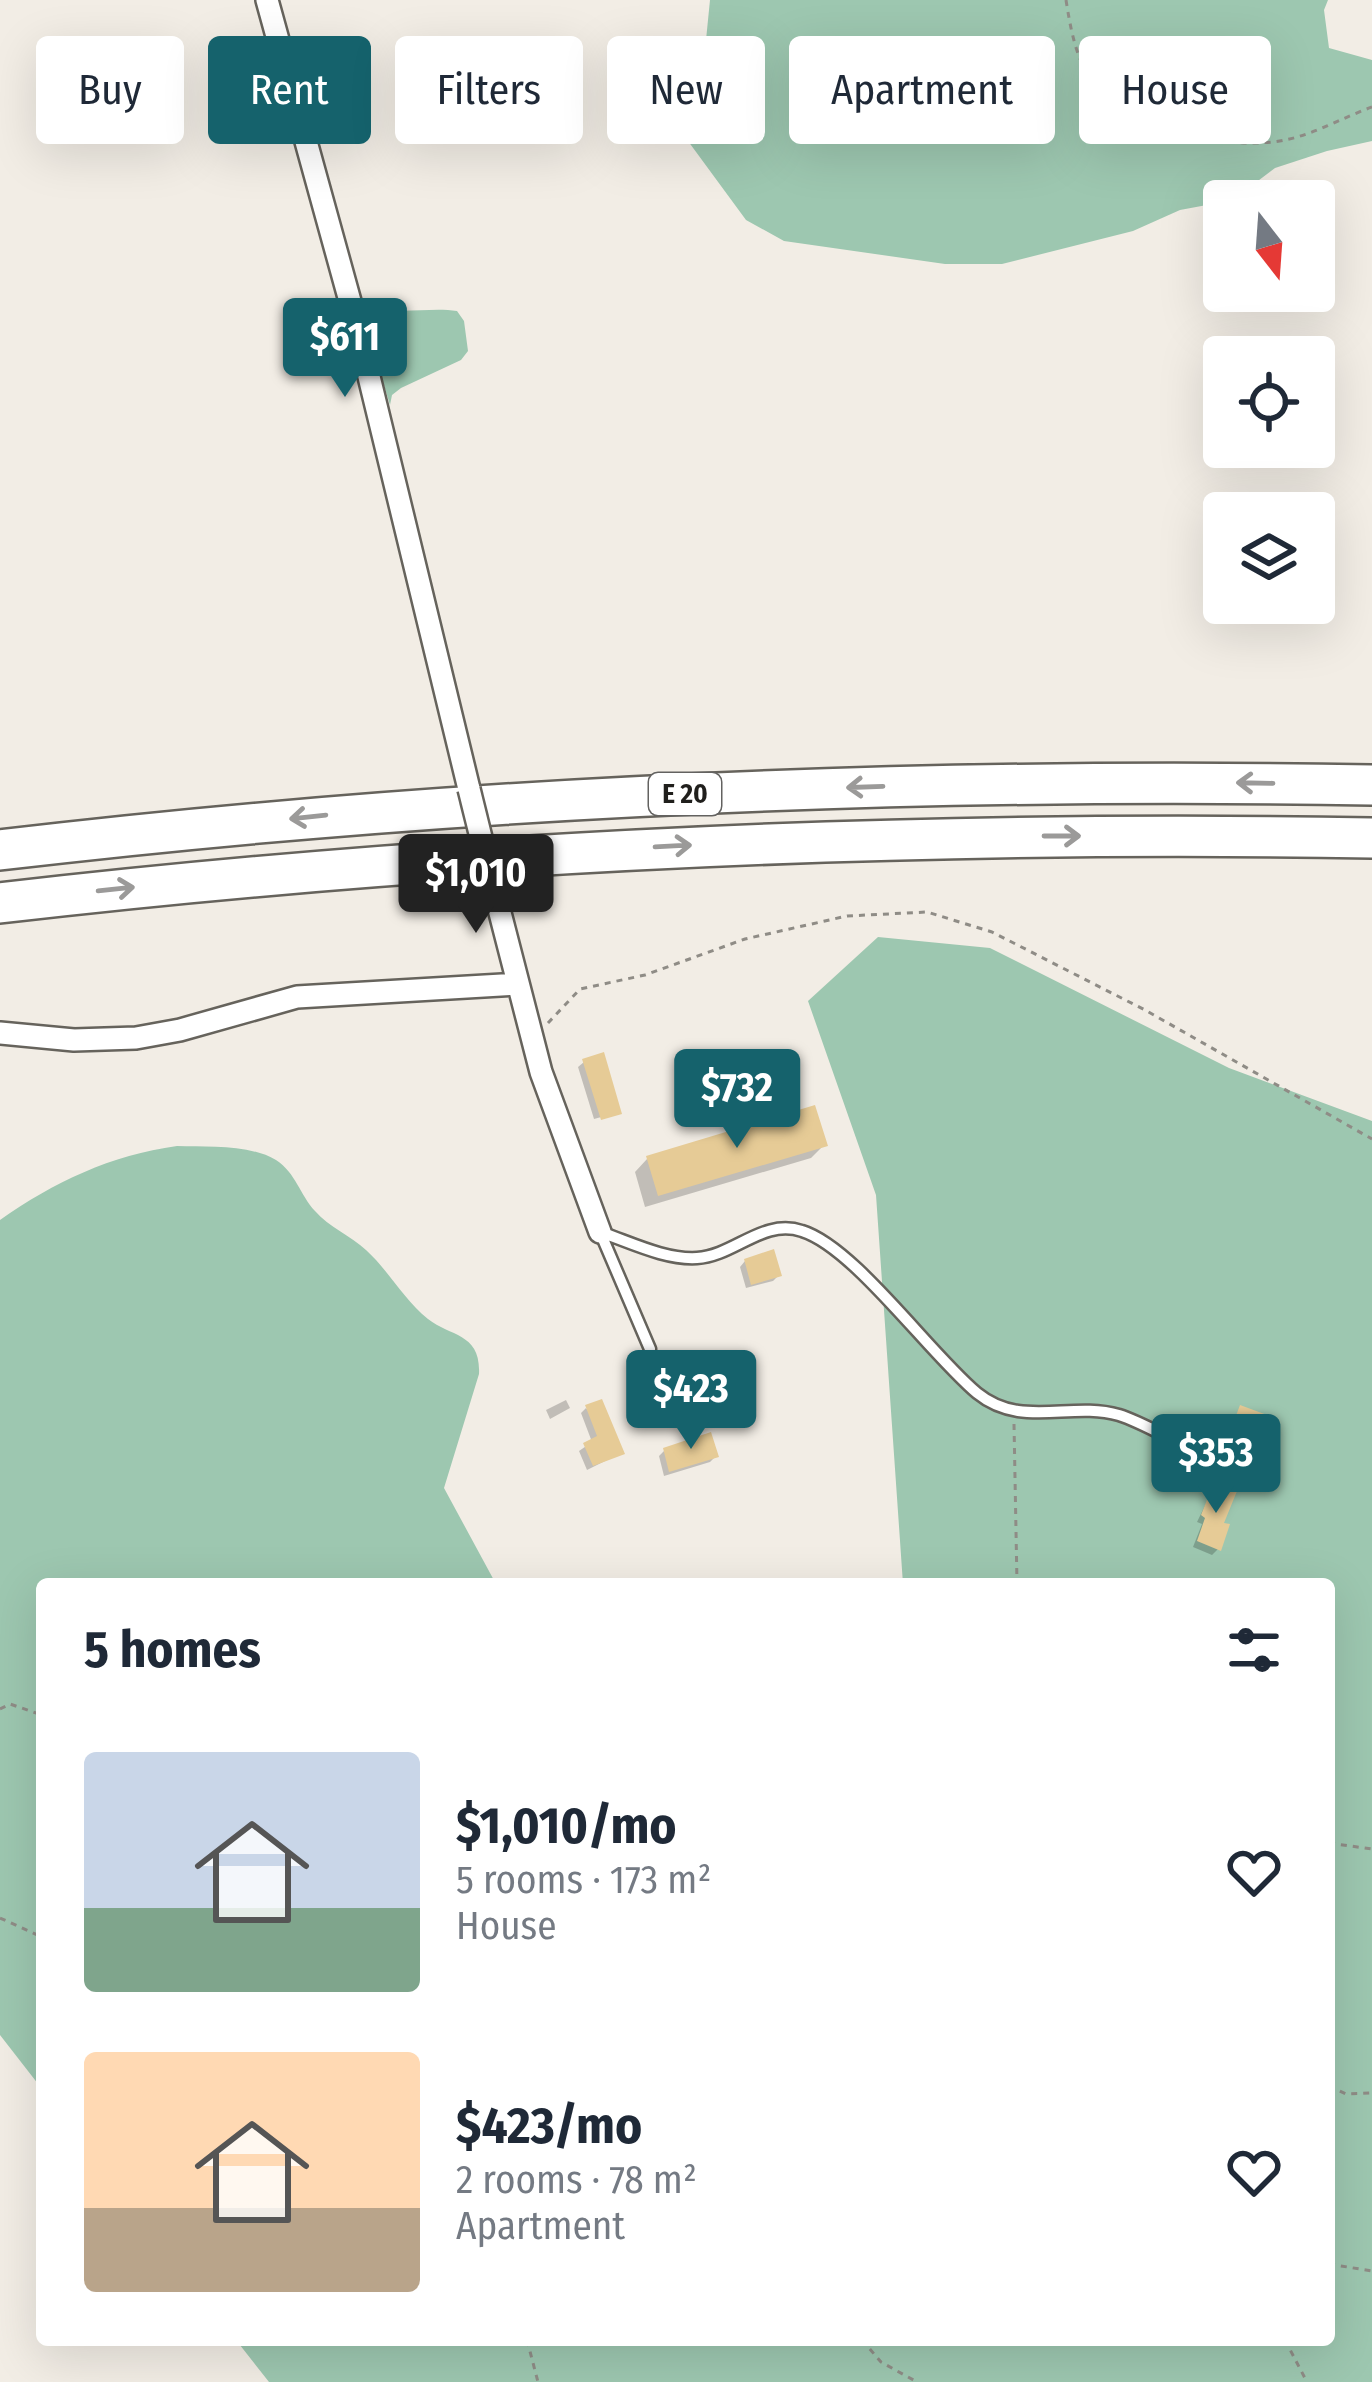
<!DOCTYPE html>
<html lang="en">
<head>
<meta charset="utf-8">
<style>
  :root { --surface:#fff; --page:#f2f2f3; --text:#1f2937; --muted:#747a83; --accent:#15626c }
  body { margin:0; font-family:"Fira Sans Condensed",sans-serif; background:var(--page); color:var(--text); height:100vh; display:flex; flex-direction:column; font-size:45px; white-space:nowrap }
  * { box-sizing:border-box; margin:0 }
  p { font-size:39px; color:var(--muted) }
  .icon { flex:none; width:66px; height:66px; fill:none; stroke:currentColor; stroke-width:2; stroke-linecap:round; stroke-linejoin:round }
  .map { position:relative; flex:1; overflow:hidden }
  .drawer { position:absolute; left:36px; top:1578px; width:1299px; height:768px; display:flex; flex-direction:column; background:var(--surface); border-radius:12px; box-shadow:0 12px 48px #0002 }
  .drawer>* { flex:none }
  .hud { position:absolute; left:36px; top:36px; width:1302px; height:108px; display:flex; gap:24px }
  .needle { width:78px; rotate:163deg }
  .tools { position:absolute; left:1203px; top:180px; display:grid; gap:24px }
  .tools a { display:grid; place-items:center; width:132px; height:132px; border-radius:12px; background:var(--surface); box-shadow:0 12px 48px #0002; font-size:60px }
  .price { position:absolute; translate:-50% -102px; padding:0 27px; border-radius:12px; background:var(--accent); color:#fff; font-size:39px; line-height:78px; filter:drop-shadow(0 3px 6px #0008) }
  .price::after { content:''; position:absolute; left:50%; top:72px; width:36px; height:27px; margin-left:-18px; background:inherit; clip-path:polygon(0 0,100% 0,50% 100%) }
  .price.current { background:#222; color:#fff }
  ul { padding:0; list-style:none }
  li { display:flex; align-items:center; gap:36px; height:300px; padding:0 48px }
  li span { display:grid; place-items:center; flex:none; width:336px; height:240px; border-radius:12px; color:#555 }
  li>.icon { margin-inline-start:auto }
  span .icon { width:144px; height:144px; fill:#fffc; stroke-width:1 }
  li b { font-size:51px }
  h2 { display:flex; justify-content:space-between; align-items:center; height:144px; padding:0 48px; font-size:51px }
  .pill { padding:0 42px; border-radius:12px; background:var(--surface); box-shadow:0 12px 48px #0002; font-size:42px; line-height:108px }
  .pill.current { background:var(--accent); color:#fff }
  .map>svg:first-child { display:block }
  .green { fill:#9dc7b0 }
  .shadow { fill:#0003 }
  .building { fill:#e6cb96 }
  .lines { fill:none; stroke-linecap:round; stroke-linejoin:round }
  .service-casing { stroke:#66635c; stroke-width:15 }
  .minor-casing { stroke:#66635c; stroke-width:26 }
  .motorway-casing { stroke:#66635c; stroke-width:44 }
  .path { stroke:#8f8c86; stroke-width:3; stroke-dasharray:6 6; stroke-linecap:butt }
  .service { stroke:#fff; stroke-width:10 }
  .minor { stroke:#fff; stroke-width:21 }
  .motorway { stroke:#fff; stroke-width:39 }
  .minor-bridge-casing { stroke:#66635c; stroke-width:26; stroke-linecap:butt }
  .minor-bridge { stroke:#fff; stroke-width:21 }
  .oneway { stroke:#9b9a99 }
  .labels { text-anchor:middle; stroke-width:10; stroke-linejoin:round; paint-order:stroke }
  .shield { fill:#fff; stroke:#636260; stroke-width:3 }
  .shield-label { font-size:27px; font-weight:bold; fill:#201f1c }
</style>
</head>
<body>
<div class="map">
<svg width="1372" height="2382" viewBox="0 0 1372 2382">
  <rect width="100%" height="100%" fill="#f2ede5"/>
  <path class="green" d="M 710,0 L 1328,0 L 1324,10 L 1329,48 L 1372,60 L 1372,141 L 1327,151 L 1275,168 L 1242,193 L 1223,202 L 1180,210 L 1133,231 L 1002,264 L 945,264 L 784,241 L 746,220 L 688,141 L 685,123 L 694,99 L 698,58 L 706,40 Z
    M 358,300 C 386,319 425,306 457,311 L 464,321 L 468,351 L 461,360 L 401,388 L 392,395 L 390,405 Z
    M 878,937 L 990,948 L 1229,1068 L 1372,1121 L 1372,2382 L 269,2382 L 236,2340 L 1329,2340 L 1329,1584 L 903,1584 L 876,1195 L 808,1001 Z
    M 177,1146 C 207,1147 249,1144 276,1160 C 296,1173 300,1195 315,1211 C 329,1227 351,1236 366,1250 C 389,1271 404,1300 428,1319 C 451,1337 481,1333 479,1374 L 444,1488 L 496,1584 L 42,1584 L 42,2089 L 0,2035 L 0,1220 C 54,1182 111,1155 177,1146 Z"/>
  <path class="shadow" d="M 584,1062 L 616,1113 L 594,1119 L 578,1067 Z
    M 824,1145 L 811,1158 L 645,1207 L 635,1172 L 647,1159 Z
    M 745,1261 L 779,1275 L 773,1281 L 746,1288 L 740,1267 Z
    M 566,1400 L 570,1408 L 550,1419 L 546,1410 Z
    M 586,1408 L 621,1453 L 587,1470 L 579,1451 L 592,1442 L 581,1413 Z
    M 1240,1408 L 1252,1454 L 1246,1459 L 1230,1454 L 1232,1447 L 1224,1443 Z
    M 664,1451 L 716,1456 L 710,1462 L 664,1476 L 659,1456 Z
    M 1215,1485 L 1220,1526 L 1218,1549 L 1212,1555 L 1193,1547 L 1202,1524 L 1197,1522 Z"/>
  <path class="building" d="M 604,1052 L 622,1114 L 601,1120 L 582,1059 Z
    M 815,1105 L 828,1146 L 658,1196 L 646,1156 Z
    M 774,1249 L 782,1276 L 751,1285 L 744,1259 Z
    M 602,1399 L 625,1454 L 593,1466 L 583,1443 L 597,1436 L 585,1405 Z
    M 1240,1405 L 1267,1415 L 1254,1456 L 1234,1449 L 1236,1441 L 1228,1437 Z
    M 711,1432 L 719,1457 L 669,1472 L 663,1448 Z
    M 1214,1482 L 1237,1491 L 1224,1523 L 1230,1524 L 1221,1551 L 1197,1541 L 1205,1518 L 1201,1515 Z"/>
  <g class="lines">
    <g class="service-casing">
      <path id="service" d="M 600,1232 C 630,1242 665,1260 697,1258 C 734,1256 763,1218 802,1231 C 854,1247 930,1354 977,1393 C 1021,1429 1070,1401 1119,1415 C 1141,1422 1164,1436 1186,1446
        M 600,1232 L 650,1349"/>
    </g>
    <g class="minor-casing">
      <path id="minor" d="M 267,0 L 356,323 L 469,789
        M 490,874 L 541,1072 L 600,1232
        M 0,1033 L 74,1040 L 136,1038 L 180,1030 L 297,997 L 518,984"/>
    </g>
    <g class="motorway-casing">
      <path id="motorway" d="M 0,850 C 456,796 913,777 1372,785
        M 0,903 C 456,850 913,830 1372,838"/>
    </g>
    <path class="path" d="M 1066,0 C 1071,31 1076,61 1096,87 C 1128,131 1234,151 1285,140 C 1315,134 1344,117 1372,107
      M 548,1023 L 580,989 L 645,975 L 745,939 L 847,916 L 927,912 L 992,932 L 1145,1010 L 1372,1139
      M 1014,1424 L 1017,1584
      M 0,1709 L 10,1704 L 42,1715
      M 1329,1843 L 1372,1849
      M 0,1918 L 42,1937
      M 1329,2086 L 1346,2094 L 1372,2093
      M 1329,2264 L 1372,2271
      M 527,2340 L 538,2382
      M 862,2340 L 881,2362 L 917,2382
      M 1285,2340 L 1307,2382"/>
    <use href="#service" class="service"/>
    <use href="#minor" class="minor"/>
    <use href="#motorway" class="motorway"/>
    <g class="minor-bridge-casing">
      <path id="minor-bridge" d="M 469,789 L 490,874"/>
    </g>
    <use href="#minor-bridge" class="minor-bridge"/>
  </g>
  <defs><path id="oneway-shaft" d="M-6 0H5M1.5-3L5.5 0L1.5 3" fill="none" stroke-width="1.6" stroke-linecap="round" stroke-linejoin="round" transform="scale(3)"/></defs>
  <g class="oneway">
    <use href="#oneway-shaft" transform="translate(1255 783) rotate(-179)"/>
    <use href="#oneway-shaft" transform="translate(865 787) rotate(178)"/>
    <use href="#oneway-shaft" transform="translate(308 817) rotate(174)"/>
    <use href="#oneway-shaft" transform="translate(1062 836)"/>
    <use href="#oneway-shaft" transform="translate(673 846) rotate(-3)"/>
    <use href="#oneway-shaft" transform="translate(116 889) rotate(-6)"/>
  </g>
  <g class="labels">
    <rect class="shield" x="649" y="773" width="72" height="42" rx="9"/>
    <g class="shield-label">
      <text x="685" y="803">E 20</text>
    </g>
  </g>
</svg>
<div class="tools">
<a><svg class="needle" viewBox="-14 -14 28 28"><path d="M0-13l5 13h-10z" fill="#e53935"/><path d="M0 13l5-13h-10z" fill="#747a83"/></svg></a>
<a><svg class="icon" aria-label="locate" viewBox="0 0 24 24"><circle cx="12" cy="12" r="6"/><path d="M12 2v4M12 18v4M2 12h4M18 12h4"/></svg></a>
<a><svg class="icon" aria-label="layers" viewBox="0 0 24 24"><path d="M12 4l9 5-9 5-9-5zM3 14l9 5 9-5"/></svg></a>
</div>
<b class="price" style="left:345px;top:400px">$611</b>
<b class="price current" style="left:476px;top:936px">$1,010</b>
<b class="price" style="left:737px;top:1151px">$732</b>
<b class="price" style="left:691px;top:1452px">$423</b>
<b class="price" style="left:1216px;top:1516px">$353</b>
<div class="hud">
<a class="pill">Buy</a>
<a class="pill current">Rent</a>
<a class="pill">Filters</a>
<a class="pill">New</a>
<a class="pill">Apartment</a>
<a class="pill">House</a>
</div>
<section class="drawer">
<h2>5 homes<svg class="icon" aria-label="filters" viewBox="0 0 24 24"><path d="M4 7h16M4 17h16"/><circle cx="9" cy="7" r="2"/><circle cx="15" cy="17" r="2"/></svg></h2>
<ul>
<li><span style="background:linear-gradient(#c9d6e8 65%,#7fa58c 0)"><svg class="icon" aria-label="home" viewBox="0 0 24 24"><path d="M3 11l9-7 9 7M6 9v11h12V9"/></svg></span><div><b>$1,010/mo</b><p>5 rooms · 173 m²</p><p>House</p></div><svg class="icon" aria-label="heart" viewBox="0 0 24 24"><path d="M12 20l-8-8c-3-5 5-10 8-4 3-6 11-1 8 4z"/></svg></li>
<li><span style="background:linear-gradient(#ffd9b3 65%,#b9a48a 0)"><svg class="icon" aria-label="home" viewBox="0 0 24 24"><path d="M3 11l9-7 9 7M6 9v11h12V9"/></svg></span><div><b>$423/mo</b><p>2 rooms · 78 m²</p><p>Apartment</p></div><svg class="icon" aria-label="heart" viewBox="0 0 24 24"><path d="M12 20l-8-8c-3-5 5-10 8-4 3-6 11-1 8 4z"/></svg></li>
</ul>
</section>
</div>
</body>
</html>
